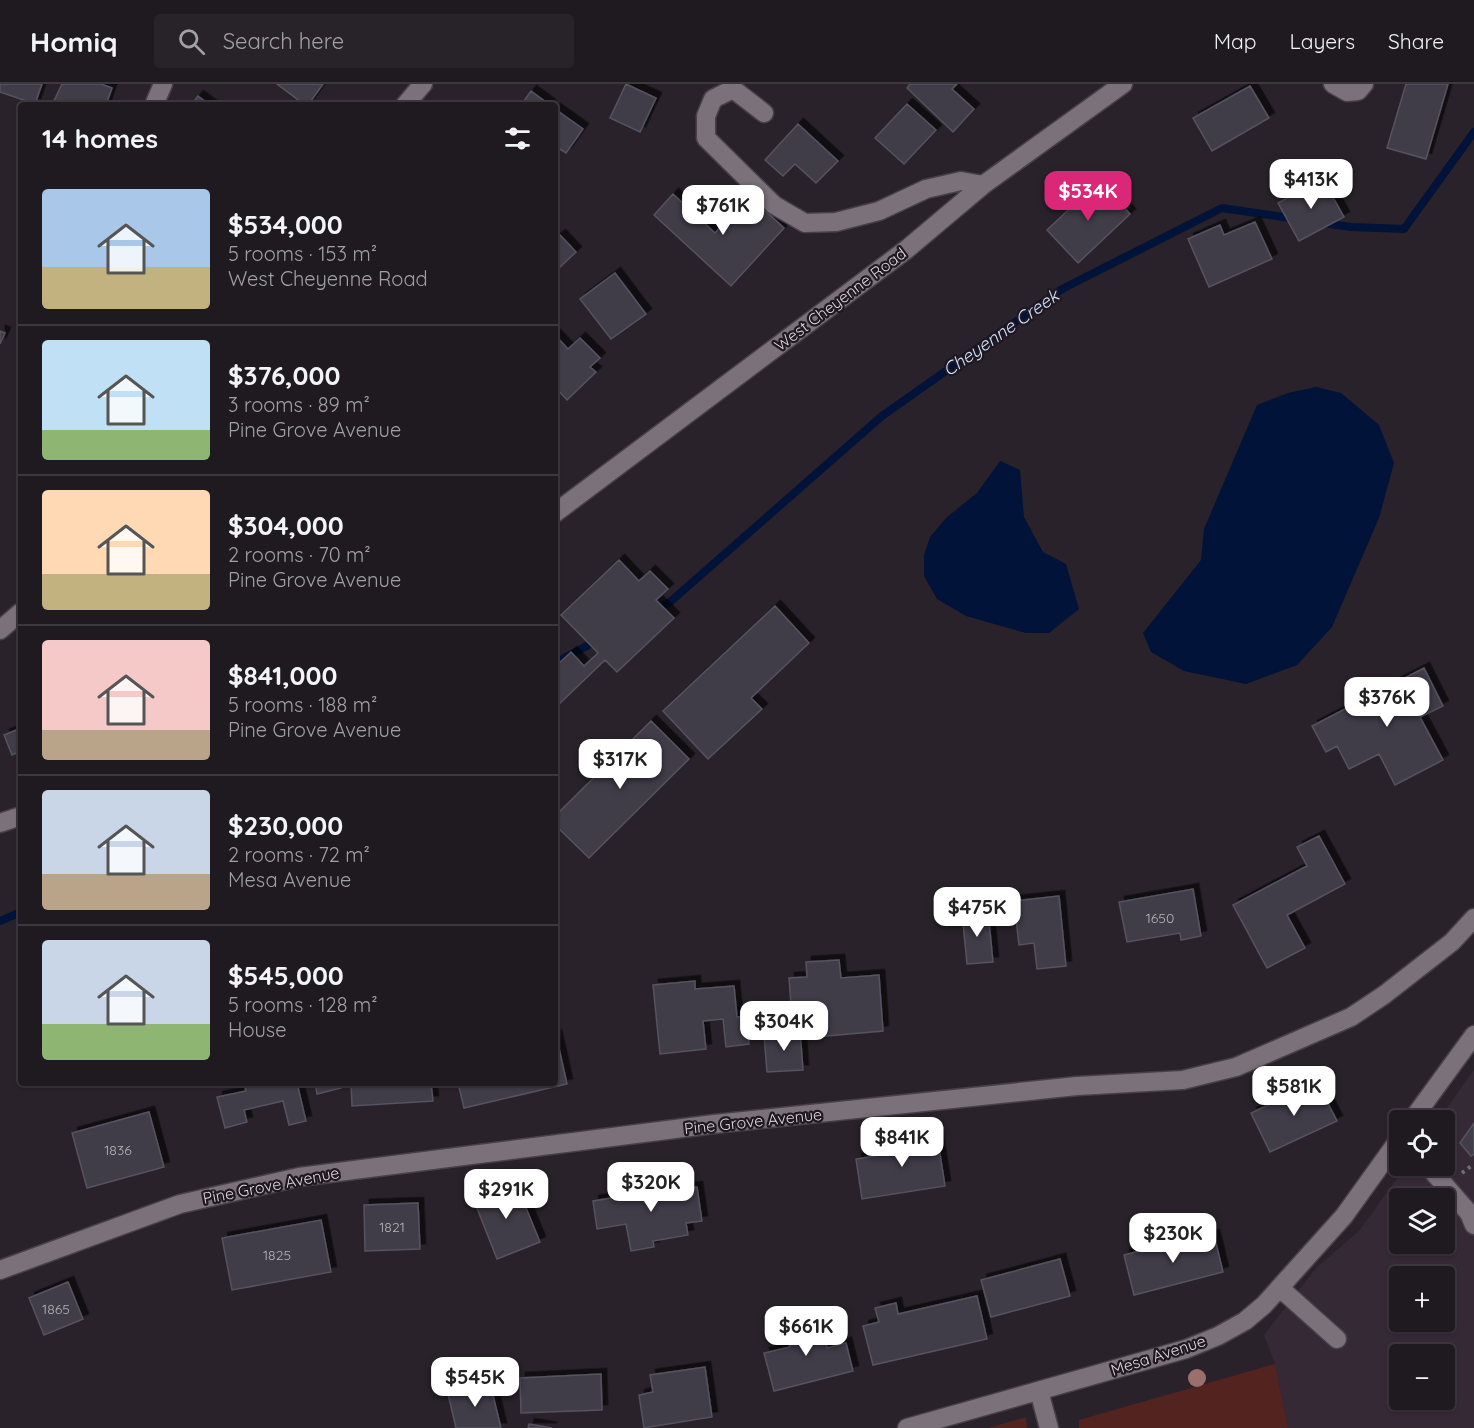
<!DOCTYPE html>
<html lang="en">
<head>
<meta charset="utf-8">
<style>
  :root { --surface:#1f1a20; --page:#272329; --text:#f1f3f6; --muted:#a1a1a5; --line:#3c383e; --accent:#db2777 }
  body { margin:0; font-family:Quicksand,sans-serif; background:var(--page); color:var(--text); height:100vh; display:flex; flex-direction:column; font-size:22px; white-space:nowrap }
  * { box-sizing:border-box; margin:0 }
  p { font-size:20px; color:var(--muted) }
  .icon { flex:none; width:33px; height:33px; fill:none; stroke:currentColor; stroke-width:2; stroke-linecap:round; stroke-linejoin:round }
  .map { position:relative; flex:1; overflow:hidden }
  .panel { position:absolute; left:18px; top:18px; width:540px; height:984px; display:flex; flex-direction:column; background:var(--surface); border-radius:6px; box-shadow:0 2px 4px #0004,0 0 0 2px var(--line) }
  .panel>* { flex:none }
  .buttons { position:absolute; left:1389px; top:1026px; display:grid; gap:12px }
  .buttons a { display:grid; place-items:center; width:66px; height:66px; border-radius:6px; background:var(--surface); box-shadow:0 2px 4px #0004,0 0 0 2px var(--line); font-size:30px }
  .price { position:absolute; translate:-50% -51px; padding:0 14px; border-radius:12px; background:#fff; color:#222; font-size:20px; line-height:39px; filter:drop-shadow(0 2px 3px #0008) }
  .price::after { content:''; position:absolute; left:50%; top:36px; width:18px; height:14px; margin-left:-9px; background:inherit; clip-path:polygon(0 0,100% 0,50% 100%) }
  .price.on { background:var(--accent); color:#fff }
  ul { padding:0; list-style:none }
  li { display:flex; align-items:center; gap:18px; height:150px; padding:0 24px }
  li+li { border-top:2px solid var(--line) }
  li span { display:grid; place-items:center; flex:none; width:168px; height:120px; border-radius:6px; color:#555 }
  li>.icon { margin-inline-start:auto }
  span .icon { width:72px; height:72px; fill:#fffc; stroke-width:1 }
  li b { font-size:26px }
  h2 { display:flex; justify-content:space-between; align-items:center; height:72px; padding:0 24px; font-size:26px }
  header { display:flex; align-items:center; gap:36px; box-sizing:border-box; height:84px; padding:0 30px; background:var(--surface); border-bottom:2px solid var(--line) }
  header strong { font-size:28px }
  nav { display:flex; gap:33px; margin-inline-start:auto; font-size:21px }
  .search { width:420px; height:54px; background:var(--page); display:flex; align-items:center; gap:15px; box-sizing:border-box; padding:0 21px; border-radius:6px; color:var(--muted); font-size:22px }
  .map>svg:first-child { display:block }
  .built { fill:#352936; fill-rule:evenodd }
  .green { fill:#52231f }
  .water { fill:#011338 }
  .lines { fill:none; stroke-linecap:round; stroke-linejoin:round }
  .stream { stroke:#011338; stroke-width:8 }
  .building { fill:#403e49; stroke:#55535f; stroke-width:1.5; filter:url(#shadow) }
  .minor-casing { stroke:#474048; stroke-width:21 }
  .path { stroke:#726c73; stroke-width:4; stroke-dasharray:3 4.5; stroke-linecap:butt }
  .minor { stroke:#7a717b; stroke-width:18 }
  .tree { fill:#9a6f6e }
  .labels { text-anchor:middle; stroke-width:4.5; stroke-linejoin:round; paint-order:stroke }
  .number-label { font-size:14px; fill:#b6b2b9 }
  .street-label { font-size:16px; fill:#ddd8de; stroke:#201820 }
  .water-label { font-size:18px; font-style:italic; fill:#d1e2ff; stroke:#201820 }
</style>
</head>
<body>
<header>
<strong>Homiq</strong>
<div class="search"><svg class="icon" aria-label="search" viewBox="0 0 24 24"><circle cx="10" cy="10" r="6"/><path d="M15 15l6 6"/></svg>Search here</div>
<nav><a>Map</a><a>Layers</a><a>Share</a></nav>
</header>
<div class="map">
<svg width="1474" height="1344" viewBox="0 0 1474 1344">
  <defs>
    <filter id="shadow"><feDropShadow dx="5.5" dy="-5.5" stdDeviation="0" flood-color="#0009"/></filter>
  </defs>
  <rect width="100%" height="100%" fill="#29222a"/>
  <path class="built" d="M 1474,986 L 1474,1344 L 1288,1344 L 1275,1280 L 1264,1251 L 1316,1184 L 1359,1147 L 1406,1082 L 1444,1082 L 1444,1036 L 1438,1036 ZM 1400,1114 L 1444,1114 L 1444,1160 L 1400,1160 ZM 1400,1192 L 1444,1192 L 1444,1238 L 1400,1238 ZM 1400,1270 L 1444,1270 L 1444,1316 L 1400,1316 Z"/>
  <path class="green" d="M 1275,1280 L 1288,1344 L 1079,1344 L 1079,1336 Z
    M 1026,1333 L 1027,1344 L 988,1344 Z"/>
  <path class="water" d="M 1316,303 L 1341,309 L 1379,341 L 1394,379 L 1379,434 L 1332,543 L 1297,581 L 1246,600 L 1184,587 L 1151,568 L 1143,549 L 1201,476 L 1204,445 L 1257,321 L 1288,309 Z
    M 1000,377 L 1020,386 L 1024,433 L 1043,468 L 1066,480 L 1079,525 L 1049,549 L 1026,549 L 966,532 L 937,515 L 924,492 L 924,471 L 930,453 L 946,434 L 977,409 Z"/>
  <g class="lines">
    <path class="stream" d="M 1322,139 L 1351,143 L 1404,145 L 1474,48
      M 654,527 L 670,518 L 882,332 L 1062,205 L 1222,124 L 1297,135
      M 555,579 L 600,555
      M 0,837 L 21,828"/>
  </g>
  <path class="building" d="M 0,0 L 42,0 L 35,20 L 0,8 Z
    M 62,0 L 101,0 L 112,4 L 106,21 L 52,21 Z
    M 277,0 L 323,0 L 308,21 L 305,21 Z
    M 626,0 L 656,14 L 640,48 L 610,34 Z
    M 910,0 L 957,0 L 952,5 L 974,25 L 953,48 L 907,4 Z
    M 1406,0 L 1448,0 L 1426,75 L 1387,64 Z
    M 1250,2 L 1269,34 L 1212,67 L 1193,34 Z
    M 531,7 L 550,21 L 521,21 Z
    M 198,12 L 210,21 L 191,21 Z
    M 907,20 L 936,46 L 904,80 L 875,54 Z
    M 555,25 L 583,45 L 566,69 L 555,62 Z
    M 798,40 L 838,77 L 816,99 L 795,80 L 783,92 L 765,76 Z
    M 1322,94 L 1344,133 L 1299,157 L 1278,119 Z
    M 1099,97 L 1130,130 L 1078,179 L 1047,146 Z
    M 673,110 L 715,149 L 749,112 L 784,144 L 731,202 L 654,131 Z
    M 1255,138 L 1272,175 L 1209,203 L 1188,155 L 1220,141 L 1224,151 Z
    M 560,151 L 576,168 L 557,186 L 555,184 L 555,155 Z
    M 615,189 L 646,230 L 611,255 L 580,215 Z
    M 0,247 L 5,249 L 0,260 Z
    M 555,251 L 568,265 L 580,254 L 600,274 L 590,283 L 596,288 L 567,316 L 555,303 Z
    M 619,476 L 639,497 L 650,487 L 668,505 L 656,516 L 674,534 L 617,588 L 605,576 L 555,624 L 555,583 L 571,568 L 584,582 L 598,569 L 561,531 Z
    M 775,522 L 809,559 L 751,614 L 762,625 L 708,675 L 663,627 Z
    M 1424,584 L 1443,622 L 1420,633 L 1443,676 L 1395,701 L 1379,670 L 1349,685 L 1337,662 L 1326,668 L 1312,642 Z
    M 651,637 L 689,675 L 589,774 L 555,741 L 555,732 Z
    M 21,644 L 21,667 L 12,671 L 4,651 Z
    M 1319,752 L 1345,800 L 1287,831 L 1305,864 L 1267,884 L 1233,821 L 1307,782 L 1297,763 Z
    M 1193,805 L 1201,852 L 1181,856 L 1180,849 L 1127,858 L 1119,818 Z
    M 1059,812 L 1066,882 L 1037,885 L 1034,859 L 1019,861 L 1014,817 Z
    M 988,827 L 993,878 L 967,880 L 962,829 Z
    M 839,876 L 841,894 L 879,891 L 883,947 L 804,954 L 803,945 L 793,946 L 789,894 L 807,893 L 806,878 Z
    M 695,897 L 695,905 L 734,902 L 737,933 L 746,932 L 749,960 L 726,963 L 723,935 L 703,937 L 706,965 L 660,970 L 653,901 Z
    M 800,947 L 803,986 L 767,988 L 764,950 Z
    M 556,951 L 567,1000 L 464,1024 L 458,999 L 555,999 Z
    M 1317,998 L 1337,1037 L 1270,1068 L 1251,1029 Z
    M 263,999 L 297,999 L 306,1037 L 289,1041 L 283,1017 L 244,1026 L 247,1038 L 225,1044 L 217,1013 L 246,1007 L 245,1003 Z
    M 315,999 L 340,999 L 341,1004 L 317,1010 Z
    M 351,999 L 431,999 L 433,1017 L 352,1022 Z
    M 149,1028 L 164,1083 L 87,1104 L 72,1049 Z
    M 1474,1039 L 1474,1070 L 1471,1072 L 1460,1059 Z
    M 937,1051 L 945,1102 L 862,1115 L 856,1075 L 881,1071 L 879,1060 Z
    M 672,1092 L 674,1106 L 697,1103 L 702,1137 L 686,1139 L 688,1151 L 653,1157 L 654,1163 L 631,1167 L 626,1140 L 597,1145 L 593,1117 L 650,1108 L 648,1096 Z
    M 515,1097 L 540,1158 L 497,1175 L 473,1114 Z
    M 418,1119 L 420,1165 L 365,1167 L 364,1121 Z
    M 321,1136 L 331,1188 L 232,1206 L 222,1154 Z
    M 1214,1151 L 1223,1188 L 1134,1211 L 1124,1171 L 1188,1154 L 1188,1158 Z
    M 1060,1175 L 1070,1212 L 991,1233 L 981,1196 Z
    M 68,1198 L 83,1235 L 44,1251 L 29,1214 Z
    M 977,1212 L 987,1255 L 873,1281 L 863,1242 L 879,1238 L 875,1224 L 896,1219 L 898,1230 Z
    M 819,1234 L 827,1264 L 846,1259 L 853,1287 L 774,1307 L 764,1269 L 790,1263 L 785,1242 Z
    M 705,1283 L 712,1333 L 644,1344 L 639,1311 L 653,1308 L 650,1291 Z
    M 601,1290 L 602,1326 L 521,1329 L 520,1294 Z
    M 490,1299 L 501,1344 L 456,1344 L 448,1310 Z
    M 529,1340 L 552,1344 L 528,1344 Z"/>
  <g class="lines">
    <g class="minor-casing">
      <path id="minor" d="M 1333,0 L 1347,8 L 1358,7 L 1364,0
        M 154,21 L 163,0
        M 405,21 L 423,0
        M 764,29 L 733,5 L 713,15 L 706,32 L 706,54 L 774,121 L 805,139 L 836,138 L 879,127 L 926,105 L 961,97 L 983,101
        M 555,429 L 907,165 L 983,101 L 1123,0
        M 0,546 L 21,528
        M 0,739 L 21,732
        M 1412,1036 L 1474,951
        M 1428,1082 L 1469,1129 L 1474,1141
        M 0,1186 L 180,1120 L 299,1093 L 714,1040 L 1077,1002 L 1183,996 L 1207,990 L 1236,983 L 1351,933 L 1384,911 L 1452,858 L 1474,834
        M 1280,1204 L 1337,1255
        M 1039,1307 L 1049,1344
        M 907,1344 L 1186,1265 L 1218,1252 L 1245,1237 L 1264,1221 L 1344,1132 L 1400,1054"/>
    </g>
    <path class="path" d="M 1462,1089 L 1474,1080"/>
    <use href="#minor" class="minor"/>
  </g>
  <circle class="tree" cx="1197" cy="1294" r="9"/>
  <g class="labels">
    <g class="number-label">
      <text x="1160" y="839">1650</text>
      <text x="118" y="1071">1836</text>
      <text x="392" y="1148">1821</text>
      <text x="277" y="1176">1825</text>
      <text x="56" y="1230">1865</text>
    </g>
    <g class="street-label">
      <text transform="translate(840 215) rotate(-37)" y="6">West Cheyenne Road</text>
      <text transform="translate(753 1037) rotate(-6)" y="6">Pine Grove Avenue</text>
      <text transform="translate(271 1101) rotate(-11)" y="6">Pine Grove Avenue</text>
      <text transform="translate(1158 1271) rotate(-18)" y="6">Mesa Avenue</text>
    </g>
    <g class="water-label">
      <text transform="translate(1001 249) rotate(-35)" y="6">Cheyenne Creek</text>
    </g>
  </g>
</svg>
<div class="buttons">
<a><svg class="icon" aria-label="locate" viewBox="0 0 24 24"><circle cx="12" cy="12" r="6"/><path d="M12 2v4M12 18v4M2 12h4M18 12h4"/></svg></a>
<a><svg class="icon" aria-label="layers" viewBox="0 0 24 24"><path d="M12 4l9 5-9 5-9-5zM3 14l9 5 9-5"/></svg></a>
<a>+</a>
<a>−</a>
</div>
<b class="price" style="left:1311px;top:126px">$413K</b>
<b class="price on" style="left:1088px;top:138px">$534K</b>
<b class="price" style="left:723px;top:152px">$761K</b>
<b class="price" style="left:1387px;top:644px">$376K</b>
<b class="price" style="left:620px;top:706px">$317K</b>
<b class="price" style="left:977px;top:854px">$475K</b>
<b class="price" style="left:784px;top:968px">$304K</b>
<b class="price" style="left:1294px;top:1033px">$581K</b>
<b class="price" style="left:902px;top:1084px">$841K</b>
<b class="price" style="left:651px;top:1129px">$320K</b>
<b class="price" style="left:506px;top:1136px">$291K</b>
<b class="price" style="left:1173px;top:1180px">$230K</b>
<b class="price" style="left:806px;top:1273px">$661K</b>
<b class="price" style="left:475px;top:1324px">$545K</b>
<section class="panel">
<h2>14 homes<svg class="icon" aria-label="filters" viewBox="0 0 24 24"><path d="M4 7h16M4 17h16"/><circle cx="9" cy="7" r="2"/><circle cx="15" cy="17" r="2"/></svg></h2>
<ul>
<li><span style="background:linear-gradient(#a9c7e8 65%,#c2b280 0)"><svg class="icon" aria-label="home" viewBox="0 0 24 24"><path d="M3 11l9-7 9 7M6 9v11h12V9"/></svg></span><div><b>$534,000</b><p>5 rooms · 153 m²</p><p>West Cheyenne Road</p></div></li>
<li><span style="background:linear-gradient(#bfe0f5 75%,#8fb573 0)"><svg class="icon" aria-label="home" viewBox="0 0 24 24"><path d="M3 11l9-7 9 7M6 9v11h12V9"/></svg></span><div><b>$376,000</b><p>3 rooms · 89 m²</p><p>Pine Grove Avenue</p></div></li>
<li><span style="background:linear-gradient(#ffd9b3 70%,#c2b280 0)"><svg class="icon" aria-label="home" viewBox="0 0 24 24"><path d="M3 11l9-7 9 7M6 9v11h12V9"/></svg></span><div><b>$304,000</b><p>2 rooms · 70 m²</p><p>Pine Grove Avenue</p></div></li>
<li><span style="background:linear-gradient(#f6c9c9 75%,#b9a48a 0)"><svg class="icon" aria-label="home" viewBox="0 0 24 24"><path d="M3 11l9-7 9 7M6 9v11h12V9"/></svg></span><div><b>$841,000</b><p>5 rooms · 188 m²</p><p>Pine Grove Avenue</p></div></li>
<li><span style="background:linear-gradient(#c9d6e8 70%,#b9a48a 0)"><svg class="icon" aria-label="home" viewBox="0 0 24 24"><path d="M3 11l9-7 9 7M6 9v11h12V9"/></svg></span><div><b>$230,000</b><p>2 rooms · 72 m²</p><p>Mesa Avenue</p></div></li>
<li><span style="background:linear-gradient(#c9d6e8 70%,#8fb573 0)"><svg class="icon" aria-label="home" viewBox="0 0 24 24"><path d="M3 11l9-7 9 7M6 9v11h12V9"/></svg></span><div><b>$545,000</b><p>5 rooms · 128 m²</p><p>House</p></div></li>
</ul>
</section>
</div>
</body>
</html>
